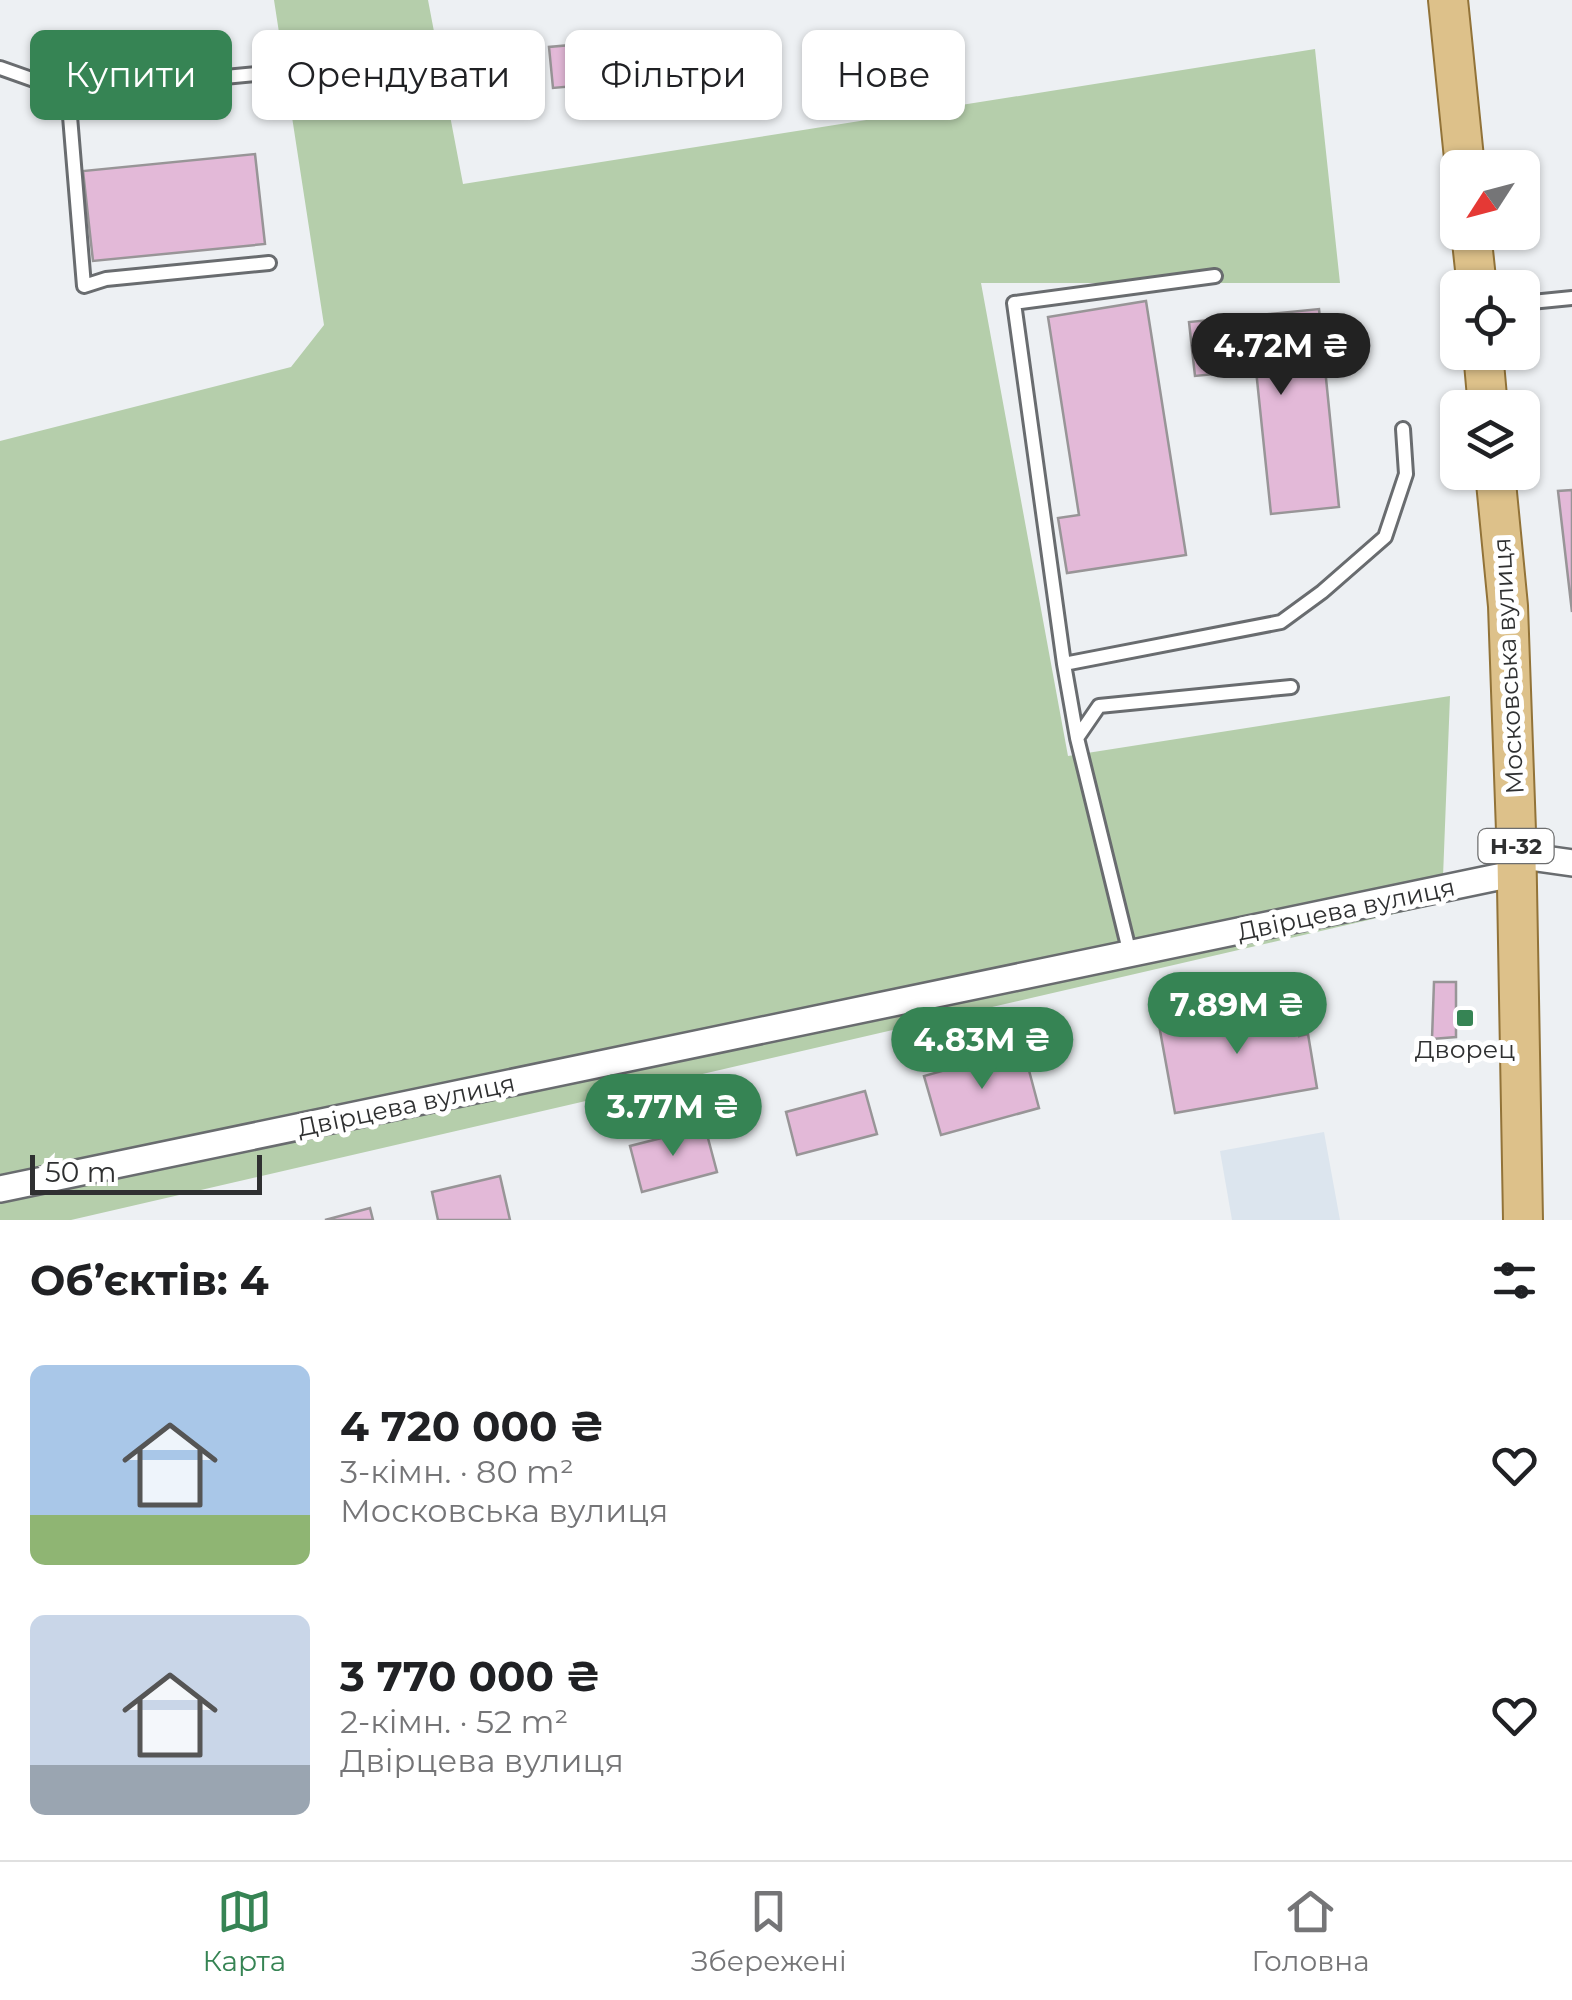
<!DOCTYPE html>
<html lang="uk">
<head>
<meta charset="utf-8">
<style>
  :root { --surface:#fff; --page:#f2f2f2; --text:#202124; --muted:#757577; --line:#e0e0e0; --accent:#368454 }
  body { margin:0; font-family:Montserrat,sans-serif; background:var(--page); color:var(--text); height:100vh; display:flex; flex-direction:column; font-size:38px; white-space:nowrap }
  * { box-sizing:border-box; margin:0 }
  p { font-size:32px; color:var(--muted) }
  .icon { flex:none; width:55px; height:55px; fill:none; stroke:currentColor; stroke-width:2; stroke-linecap:round; stroke-linejoin:round }
  .map { position:relative; height:1220px; overflow:hidden }
  .details { display:flex; flex-direction:column; background:var(--surface); flex:1 }
  .details>* { flex:none }
  .top-card { position:absolute; left:30px; top:30px; width:1000px; height:90px; display:flex; gap:20px }
  .needle { width:65px; rotate:234deg }
  .controls { position:absolute; left:1440px; top:150px; display:grid; gap:20px }
  .controls a { display:grid; place-items:center; width:100px; height:100px; border-radius:15px; background:var(--surface); box-shadow:0 2px 8px #0004; font-size:50px }
  .scale { position:absolute; left:30px; bottom:25px; width:232px; box-sizing:border-box; padding-left:10px; border:5px solid #2f3031; border-top:0; font-size:28px; line-height:35px; white-space:nowrap; color:#2f3031; -webkit-text-stroke:8px #fff; paint-order:stroke }
  .price { position:absolute; translate:-50% -85px; padding:0 22px; border-radius:35px; background:var(--accent); color:#fff; font-size:32px; line-height:65px; filter:drop-shadow(0 2px 5px #0008) }
  .price::after { content:''; position:absolute; left:50%; top:60px; width:30px; height:22px; margin-left:-15px; background:inherit; clip-path:polygon(0 0,100% 0,50% 100%) }
  .price.selected { background:#222; color:#fff }
  ul { padding:0; list-style:none }
  li { display:flex; align-items:center; gap:30px; height:250px; padding:0 30px }
  li span { display:grid; place-items:center; flex:none; width:280px; height:200px; border-radius:15px; color:#555 }
  li>.icon { margin-inline-start:auto }
  span .icon { width:120px; height:120px; fill:#fffc; stroke-width:1 }
  li b { font-size:42px }
  h2 { display:flex; justify-content:space-between; align-items:center; height:120px; padding:0 30px; font-size:42px }
  .pill { padding:0 35px; border-radius:15px; background:var(--surface); box-shadow:0 2px 8px #0004; font-size:35px; line-height:90px }
  .pill.selected { background:var(--accent); color:#fff }
  .tab-bar { display:flex; justify-content:space-around; align-items:center; height:140px; border-top:2px solid var(--line); background:var(--surface); font-size:28px; color:var(--muted) }
  .tab-bar a { display:grid; justify-items:center; gap:5px }
  .tab-bar .selected { color:var(--accent) }
  .map>svg:first-child { display:block }
  .built { fill:#dce5ee }
  .green { fill:#b5ceab }
  .building { fill:#e3b9d8; stroke:#989597; stroke-width:2.5 }
  .lines { fill:none; stroke-linecap:round; stroke-linejoin:round }
  .lane-casing { stroke:#696c6f; stroke-width:18 }
  .street-casing { stroke:#696c6f; stroke-width:30 }
  .primary-casing { stroke:#927338; stroke-width:42 }
  .lane { stroke:#fff; stroke-width:12 }
  .street { stroke:#fff; stroke-width:25 }
  .primary { stroke:#ddc18a; stroke-width:38 }
  .poi-dot { fill:#368454; stroke:#fff; stroke-width:4 }
  .labels { text-anchor:middle; stroke-width:10; stroke-linejoin:round; paint-order:stroke }
  .shield { fill:#fff; stroke:#6d6e6f; stroke-width:2.5 }
  .shield-label { font-size:22px; font-weight:bold; fill:#2f3031 }
  .street-label { font-size:25px; fill:#2f3031; stroke:#fff }
  .poi-label { font-size:25px; fill:#2f3031; stroke:#fff }
</style>
</head>
<body>
<div class="map">
<svg width="1572" height="1220" viewBox="0 0 1572 1220">
  <rect width="100%" height="100%" fill="#edf0f3"/>
  <path class="built" d="M 1324,1132 L 1340,1220 L 1232,1220 L 1220,1151 Z"/>
  <path class="green" d="M 274,0 L 428,0 L 463,184 L 1315,49 L 1340,283 L 981,283 L 1068,756 L 1450,696 L 1442,903 L 71,1220 L 0,1220 L 0,441 L 291,367 L 324,325 Z"/>
  <path class="building" d="M 717,32 L 721,73 L 553,88 L 549,47 Z
    M 255,154 L 265,244 L 93,261 L 83,171 Z
    M 1146,301 L 1186,555 L 1067,573 L 1058,518 L 1079,515 L 1048,317 Z
    M 1319,309 L 1339,507 L 1271,514 L 1256,370 L 1195,376 L 1189,322 Z
    M 1572,490 L 1572,612 L 1558,491 Z
    M 1434,982 L 1456,982 L 1456,1037 L 1432,1039 Z
    M 1292,1001 L 1299,1036 L 1308,1034 L 1317,1088 L 1175,1113 L 1159,1025 Z
    M 1023,1048 L 1039,1108 L 941,1135 L 924,1076 Z
    M 865,1091 L 877,1134 L 797,1155 L 786,1112 Z
    M 705,1127 L 717,1172 L 642,1192 L 630,1146 Z
    M 500,1176 L 510,1220 L 438,1220 L 432,1192 Z
    M 370,1208 L 373,1220 L 325,1220 Z"/>
  <g class="lines">
    <g class="lane-casing">
      <path id="lane" d="M 0,68 L 68,92 L 267,73
        M 68,92 L 84,286 L 106,279 L 269,263
        M 1522,303 L 1572,298
        M 1064,664 L 1281,622 L 1322,592 L 1385,537 L 1406,474 L 1403,429
        M 1077,738 L 1064,664 L 1014,303 L 1215,276
        M 1130,954 L 1077,738 L 1099,706 L 1291,687"/>
    </g>
    <g class="street-casing">
      <path id="street" d="M 1516,855 L 1572,863
        M 0,1189 L 1517,873"/>
    </g>
    <g class="primary-casing">
      <path id="primary" d="M 1448,0 L 1465,168
        M 1471,232 L 1477,288
        M 1483,352 L 1488,408
        M 1495,472 L 1508,606 L 1516,831 L 1523,1220"/>
    </g>
    <use href="#lane" class="lane"/>
    <use href="#street" class="street"/>
    <use href="#primary" class="primary"/>
  </g>
  <rect class="poi-dot" x="1455" y="1008" width="20" height="20" rx="5"/>
  <g class="labels">
    <rect class="shield" x="1478.5" y="829" width="75" height="34" rx="8"/>
    <g class="shield-label">
      <text x="1516" y="854">Н-32</text>
    </g>
    <g class="street-label">
      <text transform="translate(1508 666) rotate(-93)" y="9">Московська вулиця</text>
      <text transform="translate(1346 909) rotate(-12)" y="9">Двірцева вулиця</text>
      <text transform="translate(406 1105) rotate(-12)" y="9">Двірцева вулиця</text>
    </g>
    <g class="poi-label">
      <text x="1465" y="1058">Дворец</text>
    </g>
  </g>
</svg>
<div class="controls">
<a><svg class="needle" viewBox="-14 -14 28 28"><path d="M0-13l5 13h-10z" fill="#e53935"/><path d="M0 13l5-13h-10z" fill="#757577"/></svg></a>
<a><svg class="icon" aria-label="locate" viewBox="0 0 24 24"><circle cx="12" cy="12" r="6"/><path d="M12 2v4M12 18v4M2 12h4M18 12h4"/></svg></a>
<a><svg class="icon" aria-label="layers" viewBox="0 0 24 24"><path d="M12 4l9 5-9 5-9-5zM3 14l9 5 9-5"/></svg></a>
</div>
<div class="scale">50 m</div>
<b class="price selected" style="left:1281px;top:398px">4.72M ₴</b>
<b class="price" style="left:1237px;top:1057px">7.89M ₴</b>
<b class="price" style="left:982px;top:1092px">4.83M ₴</b>
<b class="price" style="left:673px;top:1159px">3.77M ₴</b>
<div class="top-card">
<a class="pill selected">Купити</a>
<a class="pill">Орендувати</a>
<a class="pill">Фільтри</a>
<a class="pill">Нове</a>
</div>
</div>
<section class="details">
<h2>Об’єктів: 4<svg class="icon" aria-label="filters" viewBox="0 0 24 24"><path d="M4 7h16M4 17h16"/><circle cx="9" cy="7" r="2"/><circle cx="15" cy="17" r="2"/></svg></h2>
<ul>
<li><span style="background:linear-gradient(#a9c7e8 75%,#8fb573 0)"><svg class="icon" aria-label="home" viewBox="0 0 24 24"><path d="M3 11l9-7 9 7M6 9v11h12V9"/></svg></span><div><b>4 720 000 ₴</b><p>3-кімн. · 80 m²</p><p>Московська вулиця</p></div><svg class="icon" aria-label="heart" viewBox="0 0 24 24"><path d="M12 20l-8-8c-3-5 5-10 8-4 3-6 11-1 8 4z"/></svg></li>
<li><span style="background:linear-gradient(#c9d6e8 75%,#9aa5b1 0)"><svg class="icon" aria-label="home" viewBox="0 0 24 24"><path d="M3 11l9-7 9 7M6 9v11h12V9"/></svg></span><div><b>3 770 000 ₴</b><p>2-кімн. · 52 m²</p><p>Двірцева вулиця</p></div><svg class="icon" aria-label="heart" viewBox="0 0 24 24"><path d="M12 20l-8-8c-3-5 5-10 8-4 3-6 11-1 8 4z"/></svg></li>
</ul>
</section>
<nav class="tab-bar">
<a class="selected"><svg class="icon" aria-label="map" viewBox="0 0 24 24"><path d="M3 6l6-2 6 2 6-2v14l-6 2-6-2-6 2zM9 4v14M15 6v14"/></svg>Карта</a>
<a><svg class="icon" aria-label="saved" viewBox="0 0 24 24"><path d="M7 4h10v16l-5-4-5 4z"/></svg>Збережені</a>
<a><svg class="icon" aria-label="home" viewBox="0 0 24 24"><path d="M3 11l9-7 9 7M6 9v11h12V9"/></svg>Головна</a>
</nav>
</body>
</html>
